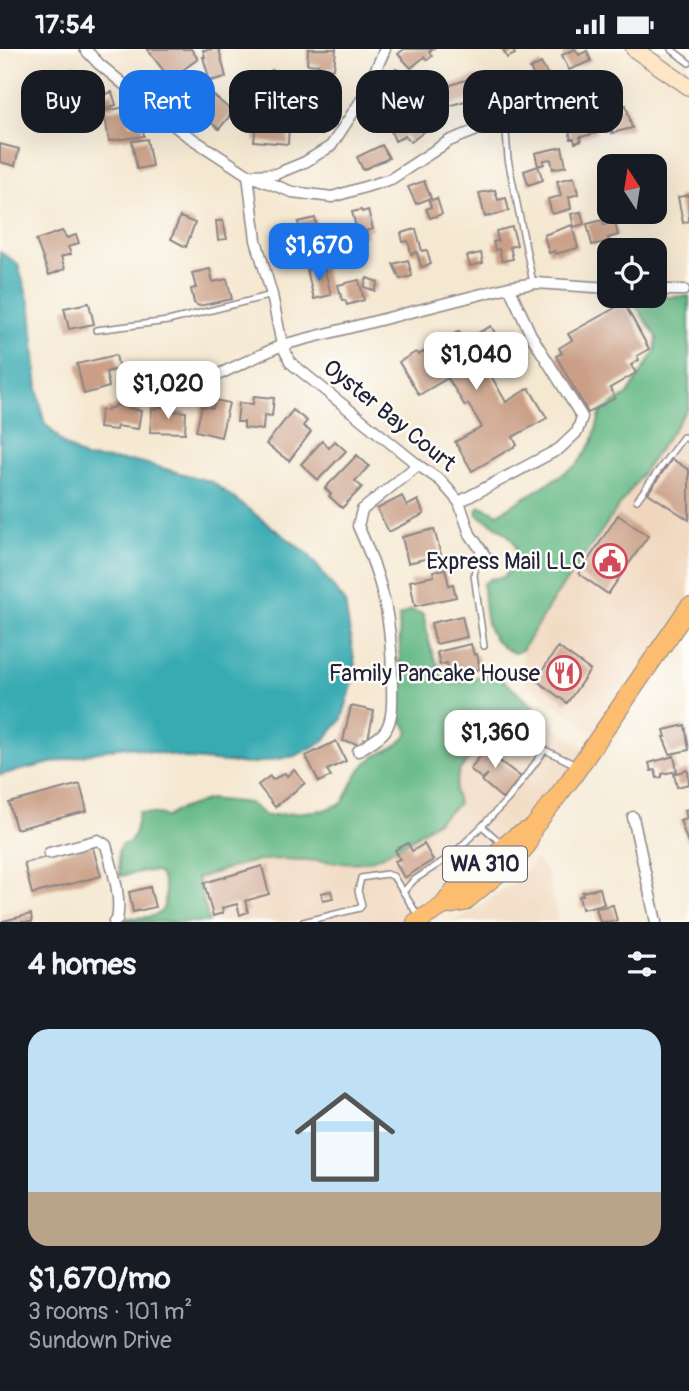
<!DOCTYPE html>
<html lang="en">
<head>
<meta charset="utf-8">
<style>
  :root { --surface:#171b24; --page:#20242c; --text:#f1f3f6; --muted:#9ea1a6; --line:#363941; --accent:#1a73e8 }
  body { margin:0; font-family:Pangolin,sans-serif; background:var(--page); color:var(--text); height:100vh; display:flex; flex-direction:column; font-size:26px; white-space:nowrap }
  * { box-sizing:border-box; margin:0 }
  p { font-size:23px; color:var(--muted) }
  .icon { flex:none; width:38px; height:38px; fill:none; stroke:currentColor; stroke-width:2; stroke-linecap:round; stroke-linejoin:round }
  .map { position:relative; height:873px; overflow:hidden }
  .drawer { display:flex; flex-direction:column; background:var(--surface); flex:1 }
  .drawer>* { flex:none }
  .hud { position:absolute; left:21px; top:21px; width:648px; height:63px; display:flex; gap:14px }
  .needle { width:46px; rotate:348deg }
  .tools { position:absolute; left:597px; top:105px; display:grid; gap:14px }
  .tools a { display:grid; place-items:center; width:70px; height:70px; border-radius:14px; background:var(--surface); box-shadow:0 7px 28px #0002; font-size:35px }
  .price { position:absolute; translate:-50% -60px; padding:0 16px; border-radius:14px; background:#fff; color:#222; font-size:23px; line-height:46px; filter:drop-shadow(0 2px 4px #0008) }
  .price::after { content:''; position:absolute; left:50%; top:42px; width:21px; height:16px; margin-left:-10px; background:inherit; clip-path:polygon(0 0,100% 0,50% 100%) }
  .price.selected { background:var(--accent); color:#fff }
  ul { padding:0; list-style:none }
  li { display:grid; align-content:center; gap:14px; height:371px; padding:0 28px }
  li+li { border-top:2px solid var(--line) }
  li span { display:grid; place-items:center; height:217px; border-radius:21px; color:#555 }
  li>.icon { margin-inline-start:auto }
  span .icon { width:126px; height:126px; fill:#fffc; stroke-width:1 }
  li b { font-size:30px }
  h2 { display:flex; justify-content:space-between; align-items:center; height:84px; padding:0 28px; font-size:30px }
  .pill { padding:0 24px; border-radius:21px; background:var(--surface); box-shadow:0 7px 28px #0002; font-size:24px; line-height:63px }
  .pill.selected { background:var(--accent); color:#fff }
  .status { display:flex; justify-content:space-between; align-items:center; height:49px; padding:0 35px; background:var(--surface); direction:ltr }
  .status svg { height:19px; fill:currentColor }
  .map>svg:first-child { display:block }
  .built { fill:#f0d6bc }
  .forest { fill:#66b986; stroke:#446e60; stroke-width:2 }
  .water { fill:#39abb2; stroke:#2e6676; stroke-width:2 }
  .building { fill:#ca9f86 }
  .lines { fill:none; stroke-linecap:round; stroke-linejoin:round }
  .lane-casing { stroke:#8c8586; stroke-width:8 }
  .street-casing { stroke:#8c8586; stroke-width:13 }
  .secondary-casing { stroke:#8c8586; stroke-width:18 }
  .primary-casing { stroke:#8c8586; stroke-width:20 }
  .lane { stroke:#fff; stroke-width:5 }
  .street { stroke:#fff; stroke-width:10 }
  .secondary { stroke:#fee5c5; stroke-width:16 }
  .primary { stroke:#fcbd6f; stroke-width:18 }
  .labels { text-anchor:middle; stroke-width:5; stroke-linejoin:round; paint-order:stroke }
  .shield { fill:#fdfcf7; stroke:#646373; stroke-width:2 }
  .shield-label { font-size:21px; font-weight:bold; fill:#22223b }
  .street-label { font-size:23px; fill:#22223b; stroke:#fdfcf7 }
  .poi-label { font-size:23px; fill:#22223b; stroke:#fdfcf7; text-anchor:end }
</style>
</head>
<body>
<div class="status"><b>17:54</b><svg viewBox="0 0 49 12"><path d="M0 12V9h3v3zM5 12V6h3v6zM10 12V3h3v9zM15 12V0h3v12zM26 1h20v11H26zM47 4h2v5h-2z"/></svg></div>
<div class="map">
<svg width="689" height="873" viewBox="0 0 689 873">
  <rect width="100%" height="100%" fill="#fdfcf7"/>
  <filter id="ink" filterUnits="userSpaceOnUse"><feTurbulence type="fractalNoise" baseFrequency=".0143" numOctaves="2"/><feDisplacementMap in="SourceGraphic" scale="14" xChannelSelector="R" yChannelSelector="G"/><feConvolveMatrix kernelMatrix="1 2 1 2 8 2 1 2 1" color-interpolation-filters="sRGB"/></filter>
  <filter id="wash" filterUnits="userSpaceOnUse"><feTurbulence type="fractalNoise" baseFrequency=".00686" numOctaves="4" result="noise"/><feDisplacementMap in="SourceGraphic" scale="28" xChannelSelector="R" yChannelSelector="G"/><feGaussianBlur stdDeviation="1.57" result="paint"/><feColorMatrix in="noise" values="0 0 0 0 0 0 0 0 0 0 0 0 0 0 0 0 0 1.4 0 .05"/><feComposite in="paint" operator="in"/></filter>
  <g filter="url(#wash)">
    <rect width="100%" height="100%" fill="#f5e8d1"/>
    <path class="built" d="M 689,358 L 689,552 L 597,686 L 524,633 L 522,601 L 553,551 Z
      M 517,653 L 589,701 L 555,746 L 442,856 L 407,873 L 209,873 L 197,829 L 261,811 L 291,809 L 455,742 L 459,722 Z
      M 536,811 L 547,824 L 558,873 L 454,873 L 511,836 Z
      M 32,857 L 35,873 L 0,873 L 0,864 Z"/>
    <path class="forest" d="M 689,247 L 689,358 L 553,551 L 522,601 L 514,604 C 483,592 485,564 483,535 L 490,530 L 504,528 C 533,491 504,484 477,465 L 478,459 L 481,457 L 498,465 L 577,416 L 592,394 L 601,363 L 628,345 L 655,302 L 657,288 L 633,253 L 649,249 Z
      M 411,561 L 423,565 C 431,597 428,608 452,635 L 487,625 L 501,630 L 539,662 L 539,667 L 534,670 L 517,665 L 498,676 L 459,722 L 455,742 L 458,755 C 440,772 386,810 362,813 C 330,816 297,807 265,811 C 242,813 219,823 197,829 L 209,873 L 126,873 L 127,869 C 149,868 168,871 165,843 C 164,834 163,829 157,823 L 146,822 L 120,827 L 118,803 L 121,796 L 130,793 L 135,783 L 139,763 L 163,766 L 166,769 L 175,762 L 209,750 L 249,754 L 266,767 L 324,761 L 343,754 C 349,742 355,725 365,715 C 382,698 396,705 409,682 L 396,664 L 400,605 L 399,567 Z"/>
    <path class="water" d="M 0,203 L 18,215 L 31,260 L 38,341 L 44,373 L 64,395 L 85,409 L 140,413 L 212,433 L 308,505 L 345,554 L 356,623 L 342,670 L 323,693 L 295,707 L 249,715 L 190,710 L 124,697 L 0,726 Z"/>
    <g id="blocks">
      <path class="building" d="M 147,0 L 191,0 L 198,10 L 170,30 Z
        M 219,0 L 226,28 L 210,32 L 203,8 L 205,8 L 203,1 Z
        M 308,0 L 336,0 L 334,20 L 328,19 L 327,24 L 319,24 L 319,16 L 307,15 Z
        M 404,0 L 433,0 L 429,3 L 432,7 L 427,11 L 424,8 L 411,19 L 398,5 Z
        M 503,0 L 512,0 L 515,5 L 507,9 Z
        M 575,0 L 579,6 L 587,2 L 591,12 L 569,21 L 562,6 Z
        M 541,14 L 550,30 L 539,36 L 530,20 Z
        M 396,20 L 411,28 L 405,40 L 389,33 Z
        M 73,21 L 89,58 L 74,65 L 66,50 L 64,51 L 63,48 L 66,46 L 63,41 L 60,43 L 54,30 Z
        M 272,21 L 290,31 L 281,51 L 262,40 Z
        M 477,27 L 484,46 L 449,57 L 442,39 Z
        M 187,36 L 202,38 L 198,58 L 183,56 Z
        M 112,43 L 116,56 L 94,63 L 90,50 Z
        M 213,46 L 233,63 L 219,80 L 198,63 L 205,55 L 203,54 L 209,47 L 211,48 Z
        M 607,50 L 609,60 L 626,56 L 632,79 L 612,84 L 612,82 L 606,83 L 596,53 Z
        M 317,54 L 334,69 L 322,86 L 303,73 Z
        M 126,58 L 129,75 L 142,73 L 144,87 L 109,92 L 104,62 Z
        M 415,65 L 425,82 L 411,93 L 405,87 L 395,92 L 390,79 Z
        M 257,70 L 289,74 L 288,95 L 254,92 Z
        M 593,70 L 597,84 L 580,88 L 581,92 L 575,94 L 574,90 L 571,90 L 568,76 Z
        M 147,90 L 152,117 L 137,120 L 132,92 Z
        M 0,95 L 19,100 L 15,117 L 0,113 Z
        M 382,96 L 389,109 L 363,121 L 357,108 Z
        M 562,98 L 566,117 L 553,120 L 551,110 L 544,111 L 544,115 L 538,117 L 535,104 Z
        M 538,117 L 543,131 L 528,136 L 524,122 Z
        M 574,128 L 578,145 L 569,148 L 571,160 L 552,165 L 548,150 L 561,147 L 557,132 Z
        M 424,132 L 431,149 L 416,155 L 408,138 Z
        M 495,141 L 498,151 L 506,149 L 509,162 L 485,168 L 479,144 Z
        M 689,146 L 689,172 L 683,174 L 678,148 Z
        M 437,149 L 442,165 L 430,169 L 426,160 L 431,158 L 429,152 Z
        M 361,161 L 362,163 L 368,161 L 373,180 L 366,182 L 367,187 L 359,189 L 352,163 Z
        M 581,163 L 584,175 L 574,178 L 571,165 Z
        M 180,168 L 195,174 L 186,198 L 171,190 Z
        M 315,169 L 321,197 L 305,201 L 302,191 L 295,193 L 292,181 L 299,179 L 298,173 Z
        M 603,171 L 604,176 L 615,173 L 618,186 L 608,189 L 609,192 L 592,196 L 587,175 Z
        M 216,172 L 223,172 L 227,190 L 218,191 Z
        M 572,176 L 578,199 L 555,205 L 555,202 L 549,204 L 544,186 Z
        M 512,178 L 517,196 L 510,198 L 513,210 L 502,212 L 499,200 L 495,201 L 493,193 L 498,192 L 496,182 Z
        M 416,180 L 422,202 L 427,201 L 431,215 L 421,218 L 417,203 L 411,205 L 408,192 L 403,193 L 401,184 Z
        M 62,182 L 67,189 L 76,186 L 79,194 L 68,198 L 71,205 L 61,208 L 65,220 L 49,226 L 36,191 Z
        M 481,204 L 483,214 L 470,217 L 467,207 Z
        M 408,211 L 412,227 L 400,230 L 393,215 Z
        M 324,217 L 331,246 L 314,250 L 307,221 Z
        M 210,220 L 213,233 L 227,230 L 232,250 L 199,257 L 194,254 L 191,240 L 196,239 L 192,224 Z
        M 367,229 L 378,233 L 375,242 L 364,238 Z
        M 359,231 L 364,251 L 347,256 L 345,251 L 342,251 L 338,236 Z
        M 89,254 L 94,275 L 69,280 L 64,259 Z
        M 624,254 L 649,300 L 637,307 L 639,311 L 631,316 L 636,324 L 610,339 L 615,349 L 588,364 L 556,307 L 562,304 L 559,299 L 572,291 L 568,285 Z
        M 491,277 L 507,305 L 486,318 L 506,353 L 529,339 L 547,369 L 513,388 L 517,396 L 472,422 L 455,393 L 482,378 L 468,355 L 465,357 L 448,329 L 419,346 L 399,313 L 416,303 L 418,306 L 459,282 L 465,291 Z
        M 116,306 L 119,320 L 106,323 L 109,338 L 84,345 L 77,315 Z
        M 254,347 L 274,349 L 272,367 L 264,366 L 263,381 L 244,379 L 244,373 L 237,373 L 239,354 L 253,355 Z
        M 215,351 L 229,354 L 221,388 L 196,382 L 202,357 L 213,359 Z
        M 117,356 L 141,362 L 138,380 L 117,377 L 116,381 L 99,379 L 101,361 L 108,362 L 108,359 L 112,359 Z
        M 158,358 L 171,358 L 171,362 L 186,363 L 185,384 L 150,383 L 152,360 L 157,360 Z
        M 293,361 L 307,372 L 303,377 L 311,383 L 289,412 L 266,395 Z
        M 322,392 L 329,399 L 335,392 L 346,402 L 318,431 L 301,415 Z
        M 357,406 L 369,417 L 355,432 L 362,438 L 342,459 L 329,447 L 331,445 L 325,439 Z
        M 672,410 L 689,421 L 689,471 L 648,444 Z
        M 402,447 L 407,457 L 418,451 L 424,465 L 389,483 L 377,460 Z
        M 618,466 L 648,487 L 608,545 L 579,525 Z
        M 434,480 L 441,506 L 408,514 L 402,488 Z
        M 445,520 L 449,536 L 453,535 L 456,548 L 415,557 L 410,532 L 434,527 L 433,522 Z
        M 462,567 L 467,588 L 436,595 L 431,574 Z
        M 471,595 L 474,606 L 477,605 L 480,620 L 450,627 L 447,614 L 440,616 L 437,603 Z
        M 558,598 L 590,621 L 567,654 L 536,631 Z
        M 351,657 L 374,662 L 368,690 L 364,690 L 363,696 L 343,692 Z
        M 685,676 L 689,701 L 670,705 L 663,688 L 666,688 L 664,681 Z
        M 490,689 L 504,700 L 497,710 L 521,728 L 503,750 L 482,732 L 488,725 L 482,730 L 470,720 L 485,701 L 483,699 Z
        M 336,692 L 346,712 L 327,721 L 331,727 L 319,733 L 306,707 Z
        M 674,707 L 677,722 L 662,725 L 662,728 L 657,729 L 655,721 L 651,722 L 649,714 Z
        M 294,721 L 305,734 L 275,758 L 258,736 L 270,727 L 272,731 L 285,724 L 287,727 Z
        M 688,721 L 689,735 L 677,738 L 674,725 Z
        M 80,735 L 87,762 L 16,780 L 9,754 Z
        M 689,760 L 689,794 L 688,794 L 680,771 L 687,769 L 685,761 Z
        M 408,794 L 412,802 L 424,795 L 433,811 L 404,829 L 395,812 L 400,810 L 395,801 Z
        M 92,796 L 101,827 L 32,845 L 24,814 Z
        M 262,817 L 269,845 L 245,852 L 248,863 L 240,866 L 237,855 L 222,859 L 223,864 L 213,867 L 204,834 Z
        M 150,838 L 155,858 L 133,863 L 129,843 Z
        M 600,839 L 604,855 L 582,860 L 579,847 L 583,846 L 582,843 Z
        M 331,842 L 333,849 L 323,851 L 321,844 Z
        M 613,856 L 617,872 L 600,873 L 596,859 Z
        M 31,865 L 32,873 L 3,873 L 3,872 Z"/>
    </g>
  </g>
  <g filter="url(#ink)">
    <use href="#blocks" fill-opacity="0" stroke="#8c8586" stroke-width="2"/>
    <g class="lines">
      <g class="lane-casing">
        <path id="lane" d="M 671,0 L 689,14
          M 505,70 L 508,110 L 533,234
          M 96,281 L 168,272 L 272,246
          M 637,451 L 683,388 L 689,391
          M 479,501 L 474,526 L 484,597
          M 482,777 L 501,794
          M 403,843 L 414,831 L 451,807 L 482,777 L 509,749 L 545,701 L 576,716
          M 303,873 L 360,859 L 362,856 L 358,842 L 361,829 L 386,825 L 393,827 L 419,868"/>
      </g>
      <g class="street-casing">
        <path id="street" d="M 85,0 L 99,15 L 182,83 L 248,126 L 276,125 L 305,113 L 331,97 L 364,47 L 385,0
          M 654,241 L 684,241
          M 151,344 L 213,328 L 282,296 L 509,238 L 536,234 L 609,239
          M 459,453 L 559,400 L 577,383 L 582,368 L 531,286 L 509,238
          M 486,508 L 470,485 L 459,453 L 441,432 L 418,416 L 291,314 L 282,296 L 272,246 L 256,191 L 248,126 L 292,143 L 332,148 L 391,130 L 449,92 L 560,48
          M 358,702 C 366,696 379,690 385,682 C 394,669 392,649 392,634 C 392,572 384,534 358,477 L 362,461 L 418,416
          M 633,768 L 656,873
          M 49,804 L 98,791 L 106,796 C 112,819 122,847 117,871 L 114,873"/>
      </g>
      <g class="secondary-casing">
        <path id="secondary" d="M 634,0 L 689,38"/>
      </g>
      <g class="primary-casing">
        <path id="primary" d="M 443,857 L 464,853 L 515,810 L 527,796 L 533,779 L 570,731 L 689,558
          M 416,873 L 443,857 L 456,839 L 515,788 L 533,779"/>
      </g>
      <use href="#lane" class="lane"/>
      <use href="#street" class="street"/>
      <use href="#secondary" class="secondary"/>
      <use href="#primary" class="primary"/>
    </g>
  </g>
  <defs>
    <g id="civic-ring" transform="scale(1.75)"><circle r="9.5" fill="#fdfcf7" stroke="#d1495b" stroke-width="1.5"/><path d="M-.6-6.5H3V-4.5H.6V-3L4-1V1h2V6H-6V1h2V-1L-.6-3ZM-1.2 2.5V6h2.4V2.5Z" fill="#d1495b"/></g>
    <g id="restaurant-ring" transform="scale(1.75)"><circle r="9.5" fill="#fdfcf7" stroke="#d1495b" stroke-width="1.5"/><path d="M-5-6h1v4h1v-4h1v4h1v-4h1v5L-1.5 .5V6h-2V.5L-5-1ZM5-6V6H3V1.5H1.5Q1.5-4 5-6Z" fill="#d1495b"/></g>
  </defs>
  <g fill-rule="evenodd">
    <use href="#civic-ring" x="610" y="512"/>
    <use href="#restaurant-ring" x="564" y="624"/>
  </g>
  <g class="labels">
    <rect class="shield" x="443" y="797.5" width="84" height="35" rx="5"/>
    <g class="shield-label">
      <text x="485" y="822">WA 310</text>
    </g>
    <g class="street-label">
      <text transform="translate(390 366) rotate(39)" y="8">Oyster Bay Court</text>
    </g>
    <g class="poi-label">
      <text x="586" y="520">Express Mail LLC</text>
      <text x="540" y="632">Family Pancake House</text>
    </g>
  </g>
</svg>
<div class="tools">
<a><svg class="needle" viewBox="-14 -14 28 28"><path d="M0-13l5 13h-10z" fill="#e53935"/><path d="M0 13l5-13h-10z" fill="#9ea1a6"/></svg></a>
<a><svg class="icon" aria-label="locate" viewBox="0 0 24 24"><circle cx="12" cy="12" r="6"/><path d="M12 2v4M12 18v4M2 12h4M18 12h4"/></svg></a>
</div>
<b class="price selected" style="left:319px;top:234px">$1,670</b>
<b class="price" style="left:476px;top:343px">$1,040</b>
<b class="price" style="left:168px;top:372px">$1,020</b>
<b class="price" style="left:495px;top:721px">$1,360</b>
<div class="hud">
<a class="pill">Buy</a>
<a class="pill selected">Rent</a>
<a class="pill">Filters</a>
<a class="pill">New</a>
<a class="pill">Apartment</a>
</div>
</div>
<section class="drawer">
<h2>4 homes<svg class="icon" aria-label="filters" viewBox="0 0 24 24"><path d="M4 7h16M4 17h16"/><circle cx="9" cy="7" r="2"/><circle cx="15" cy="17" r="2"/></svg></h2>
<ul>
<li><span style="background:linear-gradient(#bfe0f5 75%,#b9a48a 0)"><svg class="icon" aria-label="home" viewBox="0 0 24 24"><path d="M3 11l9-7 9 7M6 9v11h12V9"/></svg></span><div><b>$1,670/mo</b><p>3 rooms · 101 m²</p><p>Sundown Drive</p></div></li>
</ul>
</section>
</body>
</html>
